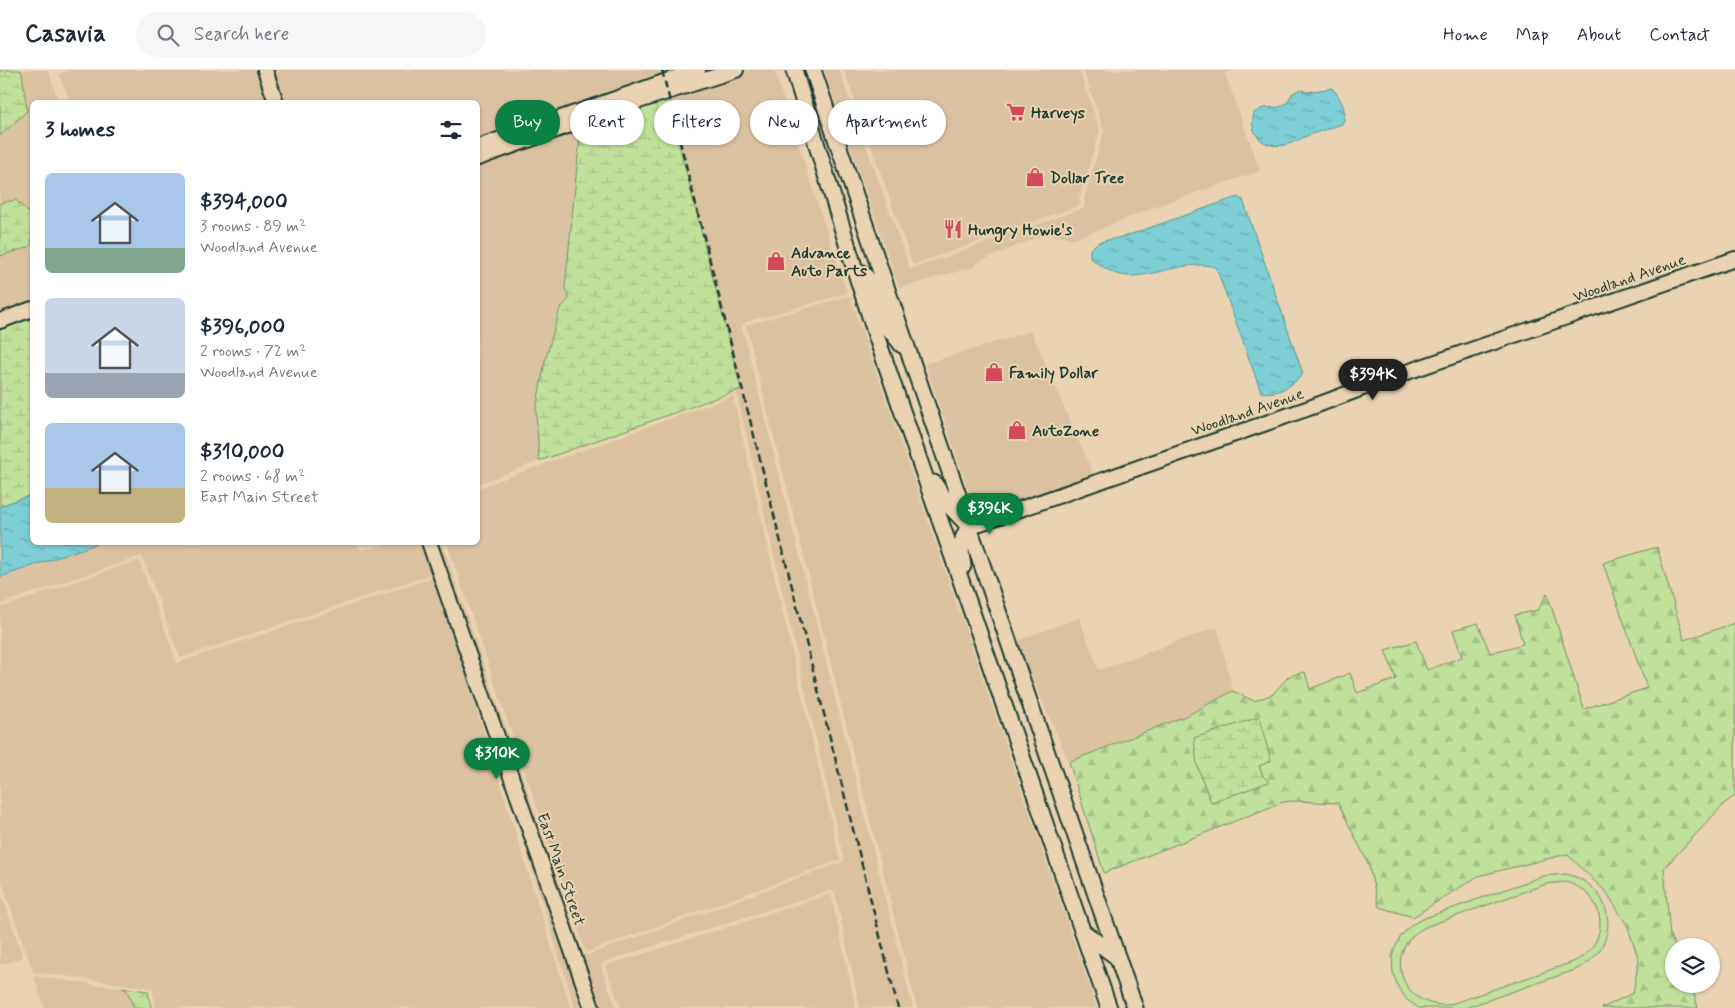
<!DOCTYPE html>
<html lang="en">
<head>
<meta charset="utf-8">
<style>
  :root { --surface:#fff; --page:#f6f6f7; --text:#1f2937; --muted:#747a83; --line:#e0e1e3; --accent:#0b8043 }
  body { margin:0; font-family:Mynerve,sans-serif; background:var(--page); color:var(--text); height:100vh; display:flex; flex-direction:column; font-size:19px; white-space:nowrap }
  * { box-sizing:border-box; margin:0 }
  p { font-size:16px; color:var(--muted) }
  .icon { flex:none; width:28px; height:28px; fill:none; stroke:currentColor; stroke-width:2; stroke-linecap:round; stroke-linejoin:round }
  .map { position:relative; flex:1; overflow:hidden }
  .sheet { position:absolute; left:30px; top:30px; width:450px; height:445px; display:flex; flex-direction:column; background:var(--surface); border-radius:8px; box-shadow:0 1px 4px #0004 }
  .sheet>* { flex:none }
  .guide { position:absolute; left:495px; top:30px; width:475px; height:45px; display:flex; gap:10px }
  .buttons { position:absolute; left:1665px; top:868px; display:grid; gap:10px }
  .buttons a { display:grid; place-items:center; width:55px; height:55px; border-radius:50%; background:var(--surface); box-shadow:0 1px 4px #0004; font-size:25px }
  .price { position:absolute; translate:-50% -42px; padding:0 11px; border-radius:18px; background:var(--accent); color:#fff; font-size:16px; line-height:32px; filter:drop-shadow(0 1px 2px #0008) }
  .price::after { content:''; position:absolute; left:50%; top:30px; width:15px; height:11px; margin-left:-8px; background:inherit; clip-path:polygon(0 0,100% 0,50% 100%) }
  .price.selected { background:#222; color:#fff }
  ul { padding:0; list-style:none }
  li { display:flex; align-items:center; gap:15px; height:125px; padding:0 15px }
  li span { display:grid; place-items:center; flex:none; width:140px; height:100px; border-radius:8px; color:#555 }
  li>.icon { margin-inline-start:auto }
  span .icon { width:60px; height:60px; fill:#fffc; stroke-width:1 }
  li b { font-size:21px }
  h2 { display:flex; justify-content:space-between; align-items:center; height:60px; padding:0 15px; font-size:21px }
  .tag { padding:0 18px; border-radius:22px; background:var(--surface); box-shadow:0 1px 4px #0004; font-size:18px; line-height:45px }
  .tag.selected { background:var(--accent); color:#fff }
  header { display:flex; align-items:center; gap:30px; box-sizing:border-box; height:70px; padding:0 25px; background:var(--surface); border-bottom:1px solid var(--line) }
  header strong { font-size:24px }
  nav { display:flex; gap:28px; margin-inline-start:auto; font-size:18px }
  .search { width:350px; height:45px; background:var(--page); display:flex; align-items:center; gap:12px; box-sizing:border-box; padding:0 18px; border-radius:28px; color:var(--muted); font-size:19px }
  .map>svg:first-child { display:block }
  .built { fill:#dac2a1 }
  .forest { fill:url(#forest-firs); stroke:#708f67; fill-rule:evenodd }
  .wetland { fill:url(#wetland-marsh); stroke:#708f67 }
  .pitch { fill:#c1e19a; stroke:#708f67; fill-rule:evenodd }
  .water { fill:url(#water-ripples); stroke:#579495 }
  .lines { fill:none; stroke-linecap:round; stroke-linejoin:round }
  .secondary-casing { stroke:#1f3d34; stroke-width:18 }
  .primary-casing { stroke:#1f3d34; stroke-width:19 }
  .secondary { stroke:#e9d3b2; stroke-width:14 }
  .primary { stroke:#e9d3b2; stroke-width:15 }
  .rail { stroke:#1f3d34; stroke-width:2.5; stroke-dasharray:8 4; stroke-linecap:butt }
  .labels { text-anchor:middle; stroke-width:4; stroke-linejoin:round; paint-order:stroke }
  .poi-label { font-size:16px; font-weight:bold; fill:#1f3d34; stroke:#e9d3b2; text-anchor:start }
  .street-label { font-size:16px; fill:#1f3d34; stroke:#e9d3b2 }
</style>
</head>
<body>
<header>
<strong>Casavia</strong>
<div class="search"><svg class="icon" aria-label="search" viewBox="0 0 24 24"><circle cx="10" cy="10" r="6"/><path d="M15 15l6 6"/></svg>Search here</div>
<nav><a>Home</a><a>Map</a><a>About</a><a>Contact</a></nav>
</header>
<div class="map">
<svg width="1735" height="938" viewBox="0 0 1735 938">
  <defs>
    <pattern id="forest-firs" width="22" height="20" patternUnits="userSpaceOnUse" patternTransform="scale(1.25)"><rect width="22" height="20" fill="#c1e19a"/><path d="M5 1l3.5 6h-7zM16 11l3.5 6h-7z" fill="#a5c285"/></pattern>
    <pattern id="wetland-marsh" width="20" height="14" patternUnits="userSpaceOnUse" patternTransform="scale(1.25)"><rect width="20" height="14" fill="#c1e19a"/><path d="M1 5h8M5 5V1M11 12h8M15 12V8" fill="none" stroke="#a5c285"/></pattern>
    <pattern id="water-ripples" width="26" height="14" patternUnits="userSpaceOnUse" patternTransform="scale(1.25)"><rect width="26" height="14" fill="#7dced5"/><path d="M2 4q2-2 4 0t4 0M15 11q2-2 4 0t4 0" fill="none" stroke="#66a8ae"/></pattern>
  </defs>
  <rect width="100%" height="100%" fill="#e9d3b2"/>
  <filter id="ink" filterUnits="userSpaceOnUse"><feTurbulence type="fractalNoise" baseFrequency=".02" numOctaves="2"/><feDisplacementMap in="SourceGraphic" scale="10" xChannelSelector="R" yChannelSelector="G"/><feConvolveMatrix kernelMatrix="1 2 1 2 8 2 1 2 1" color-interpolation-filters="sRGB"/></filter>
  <g filter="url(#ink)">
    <path class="built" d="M 20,0 L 48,0 L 59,32 L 32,32 L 32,146 L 16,130 L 0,133 L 0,66 L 27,41 L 22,3 Z
      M 70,0 L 259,0 L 271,32 L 70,32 L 59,4 Z
      M 270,0 L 685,0 L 478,72 L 478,32 L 281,32 Z
      M 750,0 L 774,0 L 847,223 L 746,252 L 742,257 L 913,938 L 860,938 L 835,823 L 831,820 L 604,892 L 601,897 L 616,938 L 597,938 L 434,473 L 442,473 L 584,885 L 588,885 L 843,792 L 844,790 L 737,325 L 735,323 L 732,322 L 741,319 L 677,66 L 670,26 Z
      M 824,0 L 839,0 L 909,196 L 912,199 L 1084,138 L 1085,134 L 1084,129 L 1104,61 L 1083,0 L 1234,0 L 1225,3 L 1260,101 L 1157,136 L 1075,169 L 1045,164 L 976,193 L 977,196 L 899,218 Z
      M 844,0 L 1079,0 L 1100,60 L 1079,129 L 1081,135 L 913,195 Z
      M 581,56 L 565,218 L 569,229 L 560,239 L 545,291 L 536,340 L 539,391 L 478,414 L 478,93 Z
      M 32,173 L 32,235 L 0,246 L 0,186 L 29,177 Z
      M 850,226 L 1097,938 L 917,938 L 746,255 Z
      M 1031,261 L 1094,406 L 975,451 L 967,416 L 925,294 Z
      M 733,326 L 840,790 L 586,882 L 447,473 L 478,472 L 478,418 Z
      M 99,472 L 356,472 L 360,479 L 363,480 L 390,473 L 424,473 L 435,503 L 180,588 L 143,489 L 141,486 L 0,534 L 0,507 Z
      M 139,490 L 177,593 L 435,507 L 571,938 L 156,938 L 152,918 L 33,902 L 0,807 L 0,538 Z
      M 1079,548 L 1099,600 L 1217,557 L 1233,621 L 1188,645 L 1069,692 L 1016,571 Z
      M 506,706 L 587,938 L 575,938 L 503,707 Z
      M 0,820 L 23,887 L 0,895 Z
      M 831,824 L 856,938 L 621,938 L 605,896 Z
      M 34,906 L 126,919 L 130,927 L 134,938 L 45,938 Z"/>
    <path class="forest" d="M 1657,477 L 1684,570 L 1735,553 L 1735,726 L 1725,733 L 1664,798 L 1670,866 L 1675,876 L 1674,914 L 1691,914 L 1698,938 L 1602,938 L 1633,923 L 1639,890 L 1627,855 L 1607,823 L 1567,784 L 1478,806 L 1413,847 L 1379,837 L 1368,793 L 1338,733 L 1293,731 L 1283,732 L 1104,803 L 1069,692 L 1188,645 L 1233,621 L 1254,631 L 1273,624 L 1289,606 L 1305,602 L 1310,619 L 1350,603 L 1357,623 L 1396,609 L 1385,580 L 1416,571 L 1427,600 L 1462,587 L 1453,560 L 1478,553 L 1490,583 L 1523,574 L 1515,545 L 1538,540 L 1547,523 L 1584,639 L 1647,618 L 1603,493 ZM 1194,668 L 1259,696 L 1263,706 L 1269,712 Z"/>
    <path class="wetland" d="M 0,0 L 20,0 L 22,3 L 27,41 L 0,66 Z
      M 670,26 L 677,66 L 741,319 L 539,391 L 536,340 L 545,291 L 560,239 L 569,229 L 565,218 L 581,56 Z
      M 16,130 L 32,146 L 32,173 L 29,177 L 0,186 L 0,133 Z
      M 32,244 L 32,425 L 0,436 L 0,255 Z
      M 1259,647 L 1271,691 L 1259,696 L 1263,706 L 1269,712 L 1211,733 L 1197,695 L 1194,668 Z
      M 122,918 L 148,921 L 151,938 L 134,938 L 130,927 L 126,919 Z"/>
    <path class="pitch" d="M 1566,804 C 1617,816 1623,879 1575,900 L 1465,938 L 1419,938 L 1407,930 L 1398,917 L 1393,903 L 1392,887 L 1394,880 L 1401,866 L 1411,855 L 1425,848 L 1543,806 ZM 1565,812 C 1607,822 1613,874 1573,892 L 1448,935 C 1398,938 1381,876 1428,856 L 1546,814 Z"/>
    <path class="water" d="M 1332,18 C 1340,27 1349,42 1342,54 C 1331,58 1320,61 1309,65 C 1301,68 1292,74 1284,75 C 1263,79 1248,63 1254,43 L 1263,38 L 1279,37 L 1287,33 L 1292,24 L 1300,19 L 1307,22 Z
      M 1237,127 L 1243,130 L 1303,304 C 1291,316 1279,325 1261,322 L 1216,197 C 1183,188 1144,213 1117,204 C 1107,201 1098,193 1090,188 L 1090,179 L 1099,172 L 1126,166 Z
      M 32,425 L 32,472 L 99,473 L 0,507 L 0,436 Z"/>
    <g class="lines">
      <g class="secondary-casing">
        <path id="secondary" d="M 265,0 L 276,32
          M 478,77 L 698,0
          M 478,88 L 626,35 L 736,0
          M 0,251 L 32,239
          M 969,457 L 1312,337 L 1384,310 L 1735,189
          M 429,472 L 592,938"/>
      </g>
      <g class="primary-casing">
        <path id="primary" d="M 794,0 L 855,200 L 879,274 L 1109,938
          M 813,0 L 881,202 L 1135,938
          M 855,200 C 877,207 875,234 885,252 C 889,260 896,267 902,275
          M 934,413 L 946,432 L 965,452
          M 963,496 C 960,481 960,470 969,457
          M 1082,861 L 1118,888"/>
      </g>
      <use href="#secondary" class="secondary"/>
      <use href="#primary" class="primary"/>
      <path class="rail" d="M 662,0 L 898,938"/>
    </g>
  </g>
  <defs>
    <g id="supermarket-bare" transform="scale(1.5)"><path d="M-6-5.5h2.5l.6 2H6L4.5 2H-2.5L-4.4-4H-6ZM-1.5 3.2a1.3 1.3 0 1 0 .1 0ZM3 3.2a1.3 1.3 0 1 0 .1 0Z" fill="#d1495b" stroke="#e9d3b2" stroke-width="2.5" paint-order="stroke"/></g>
    <g id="shop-bare" transform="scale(1.5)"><path d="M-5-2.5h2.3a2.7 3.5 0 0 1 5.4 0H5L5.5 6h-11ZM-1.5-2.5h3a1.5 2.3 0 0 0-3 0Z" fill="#d1495b" stroke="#e9d3b2" stroke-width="2.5" paint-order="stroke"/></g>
    <g id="restaurant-bare" transform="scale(1.5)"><path d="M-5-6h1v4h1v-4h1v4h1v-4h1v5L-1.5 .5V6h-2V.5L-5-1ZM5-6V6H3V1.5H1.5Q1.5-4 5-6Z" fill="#d1495b" stroke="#e9d3b2" stroke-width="2.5" paint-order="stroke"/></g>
  </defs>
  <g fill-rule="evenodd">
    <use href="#supermarket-bare" x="1016" y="42"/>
    <use href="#shop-bare" x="1035" y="107"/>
    <use href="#restaurant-bare" x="953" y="159"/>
    <use href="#shop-bare" x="776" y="191"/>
    <use href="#shop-bare" x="994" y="302"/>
    <use href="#shop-bare" x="1017" y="360"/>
  </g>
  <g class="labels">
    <g class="poi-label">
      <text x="1031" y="48">Harveys</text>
      <text x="1050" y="113">Dollar Tree</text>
      <text x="968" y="165">Hungry Howie's</text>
      <text x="791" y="188">Advance<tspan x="791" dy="18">Auto Parts</tspan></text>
      <text x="1009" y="308">Family Dollar</text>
      <text x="1032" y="366">AutoZone</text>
    </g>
    <g class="street-label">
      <text transform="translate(1629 207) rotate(-19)" y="6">Woodland Avenue</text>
      <text transform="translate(1247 341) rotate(-19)" y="6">Woodland Avenue</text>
      <text transform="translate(562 799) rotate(71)" y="6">East Main Street</text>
    </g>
  </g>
</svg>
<div class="buttons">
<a><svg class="icon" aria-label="layers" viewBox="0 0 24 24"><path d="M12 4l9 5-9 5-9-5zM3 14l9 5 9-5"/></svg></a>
</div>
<b class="price selected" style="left:1373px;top:331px">$394K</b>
<b class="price" style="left:990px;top:465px">$396K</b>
<b class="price" style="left:497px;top:710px">$310K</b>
<div class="guide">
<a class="tag selected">Buy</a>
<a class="tag">Rent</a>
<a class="tag">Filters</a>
<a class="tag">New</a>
<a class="tag">Apartment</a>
</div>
<section class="sheet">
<h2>3 homes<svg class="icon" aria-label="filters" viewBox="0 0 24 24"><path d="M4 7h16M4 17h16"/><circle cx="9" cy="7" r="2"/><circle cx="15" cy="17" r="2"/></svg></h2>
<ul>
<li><span style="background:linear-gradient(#a9c7e8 75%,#7fa58c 0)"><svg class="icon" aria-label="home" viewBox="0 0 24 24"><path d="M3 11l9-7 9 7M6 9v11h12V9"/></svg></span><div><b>$394,000</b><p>3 rooms · 89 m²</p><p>Woodland Avenue</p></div></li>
<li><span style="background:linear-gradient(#c9d6e8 75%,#9aa5b1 0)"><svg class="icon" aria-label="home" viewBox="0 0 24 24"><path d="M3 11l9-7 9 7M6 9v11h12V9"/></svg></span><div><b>$396,000</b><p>2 rooms · 72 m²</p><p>Woodland Avenue</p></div></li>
<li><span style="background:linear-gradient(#a9c7e8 65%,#c2b280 0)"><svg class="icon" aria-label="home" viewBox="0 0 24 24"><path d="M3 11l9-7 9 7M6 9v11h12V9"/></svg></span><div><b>$310,000</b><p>2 rooms · 68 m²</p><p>East Main Street</p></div></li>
</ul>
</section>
</div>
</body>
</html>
